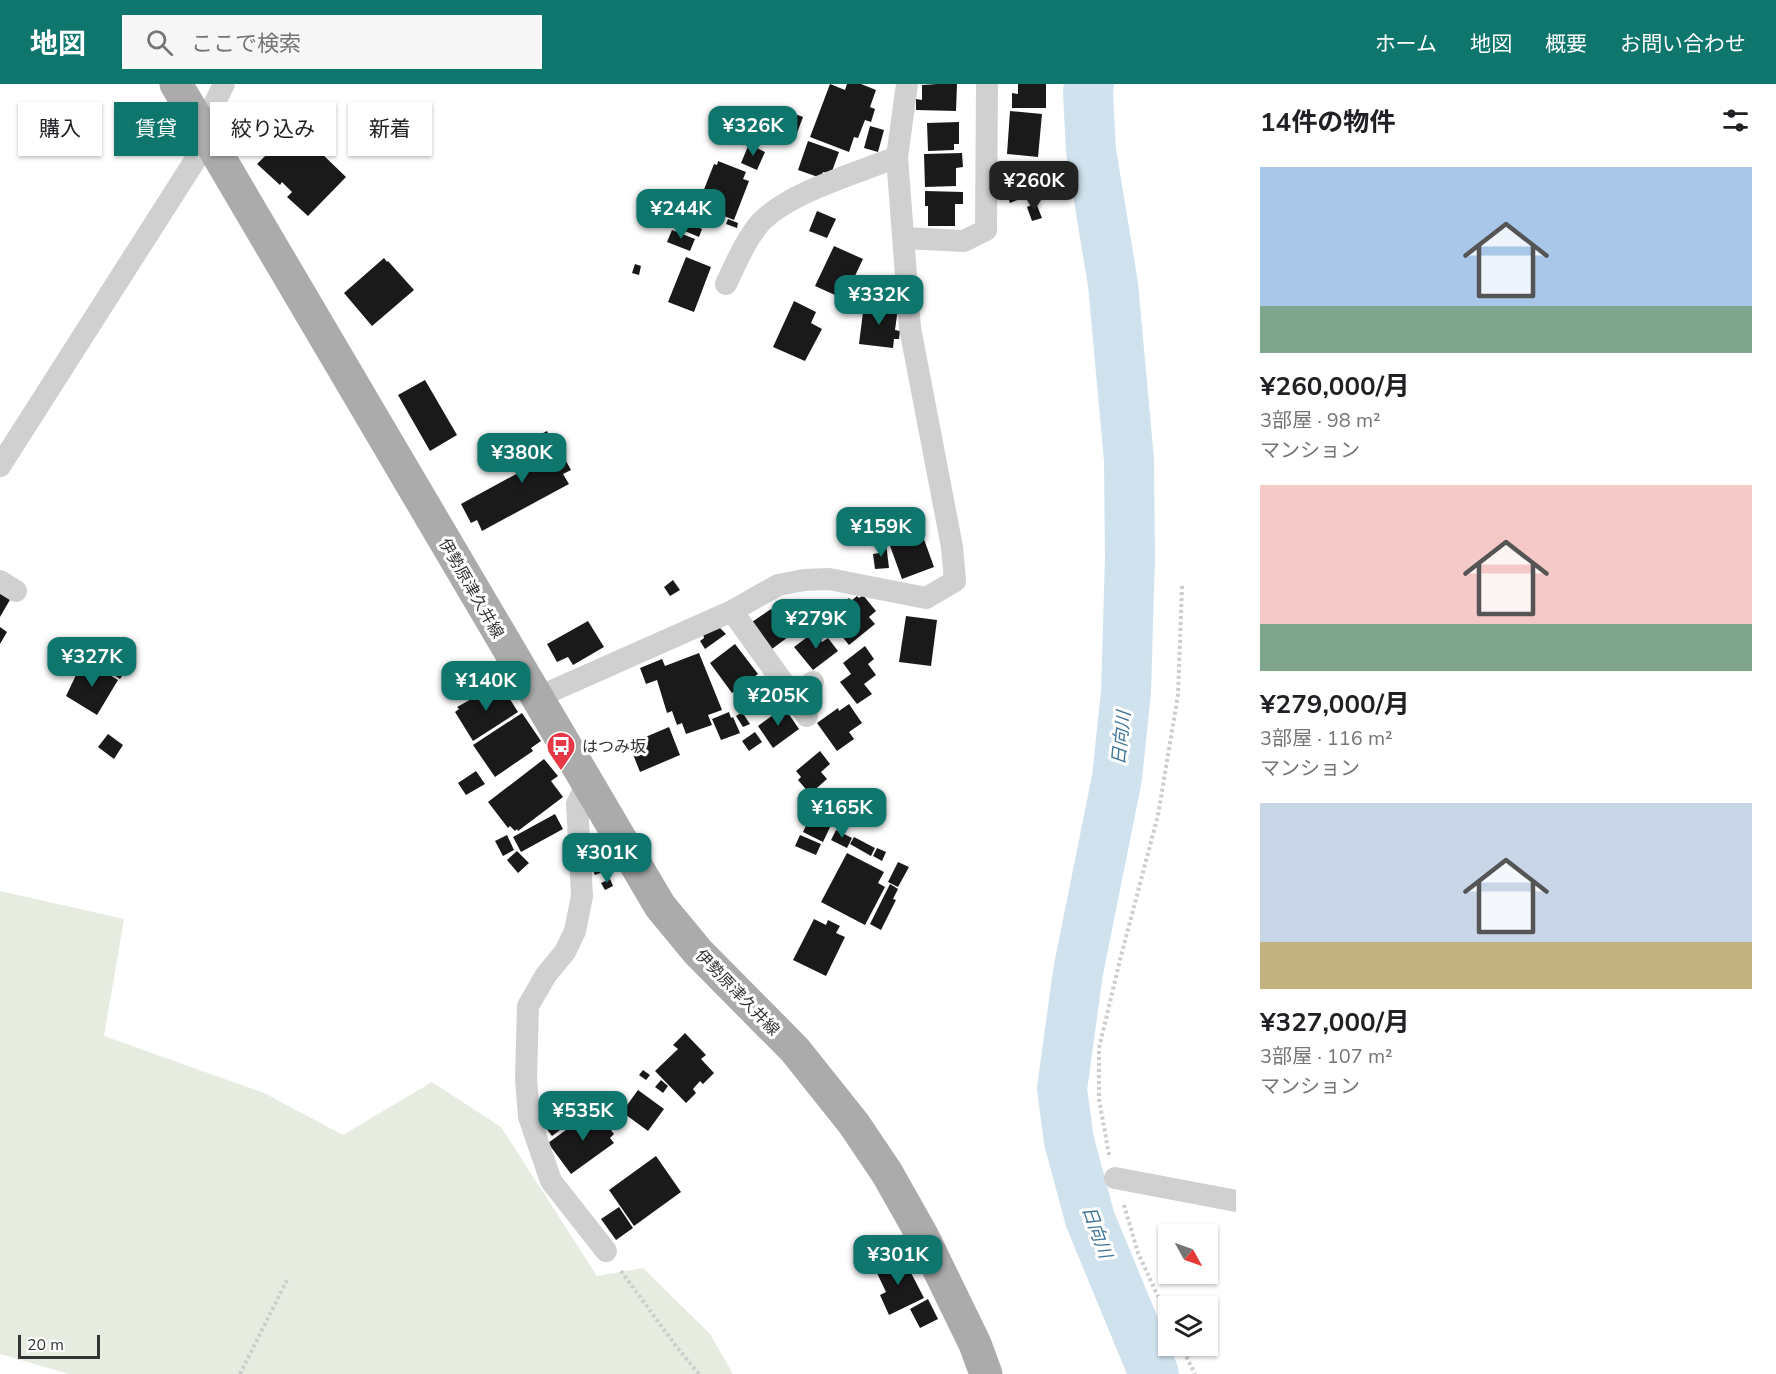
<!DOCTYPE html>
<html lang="ja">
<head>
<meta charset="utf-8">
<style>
  :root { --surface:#fff; --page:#f6f6f6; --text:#202124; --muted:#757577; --accent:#0f766e }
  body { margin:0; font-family:"Nunito Sans","Noto Sans JP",sans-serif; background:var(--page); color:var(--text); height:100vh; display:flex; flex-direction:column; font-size:22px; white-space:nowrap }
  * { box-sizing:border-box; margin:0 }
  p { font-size:20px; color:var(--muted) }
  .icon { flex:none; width:33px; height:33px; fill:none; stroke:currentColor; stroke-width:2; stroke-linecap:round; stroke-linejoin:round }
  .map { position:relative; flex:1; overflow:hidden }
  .side { display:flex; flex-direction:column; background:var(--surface); width:540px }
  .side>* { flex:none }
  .guide { position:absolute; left:18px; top:18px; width:570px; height:54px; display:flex; gap:12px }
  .needle { width:39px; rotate:130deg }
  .buttons { position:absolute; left:1158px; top:1140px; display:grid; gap:12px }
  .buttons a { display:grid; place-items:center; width:60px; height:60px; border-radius:0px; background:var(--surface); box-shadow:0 2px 4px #0004; font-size:30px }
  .scale { position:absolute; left:18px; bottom:15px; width:82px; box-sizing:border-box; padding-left:6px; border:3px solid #333; border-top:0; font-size:16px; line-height:21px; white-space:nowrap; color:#333; -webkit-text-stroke:4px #fff; paint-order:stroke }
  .price { position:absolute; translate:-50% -51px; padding:0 14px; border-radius:12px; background:var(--accent); color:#fff; font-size:20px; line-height:39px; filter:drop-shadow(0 2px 3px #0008) }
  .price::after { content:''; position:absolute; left:50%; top:36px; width:18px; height:14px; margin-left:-9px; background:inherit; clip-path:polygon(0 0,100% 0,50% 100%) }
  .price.active { background:#222; color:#fff }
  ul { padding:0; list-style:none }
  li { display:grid; align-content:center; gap:12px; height:318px; padding:0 24px }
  li span { display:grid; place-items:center; height:186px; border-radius:0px; color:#555 }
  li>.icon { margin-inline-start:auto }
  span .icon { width:108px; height:108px; fill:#fffc; stroke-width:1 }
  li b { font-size:26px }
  h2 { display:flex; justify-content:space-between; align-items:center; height:72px; padding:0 24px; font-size:26px }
  .tag { padding:0 21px; border-radius:0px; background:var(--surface); box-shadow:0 2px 4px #0004; font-size:21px; line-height:54px }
  .tag.active { background:var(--accent); color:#fff }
  header { display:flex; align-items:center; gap:36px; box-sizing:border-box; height:84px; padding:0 30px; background:var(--accent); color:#fff }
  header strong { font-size:28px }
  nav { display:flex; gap:33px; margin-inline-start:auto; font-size:21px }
  .search { width:420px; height:54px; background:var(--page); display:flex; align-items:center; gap:15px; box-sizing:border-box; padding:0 21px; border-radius:0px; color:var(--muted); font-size:22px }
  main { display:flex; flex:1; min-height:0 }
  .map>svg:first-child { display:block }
  .green { fill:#e6ecdf }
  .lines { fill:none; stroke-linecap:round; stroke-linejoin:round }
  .river { stroke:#cfe2ee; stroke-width:50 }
  .building { fill:#1a1a1a }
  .path { stroke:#cdcdcd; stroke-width:4; stroke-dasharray:3 3; stroke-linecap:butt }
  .street { stroke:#d0d0d0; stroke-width:22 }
  .primary { stroke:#ababab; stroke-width:33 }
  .labels { text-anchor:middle; stroke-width:6; stroke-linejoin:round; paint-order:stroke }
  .street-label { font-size:16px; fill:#333; stroke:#fff }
  .poi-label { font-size:16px; fill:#333; stroke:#fff; text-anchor:start }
  .water-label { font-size:18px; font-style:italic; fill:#3f7597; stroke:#fff }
</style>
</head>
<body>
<header>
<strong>地図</strong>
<div class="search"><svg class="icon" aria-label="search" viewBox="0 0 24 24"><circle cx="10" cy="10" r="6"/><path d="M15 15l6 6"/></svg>ここで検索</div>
<nav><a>ホーム</a><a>地図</a><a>概要</a><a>お問い合わせ</a></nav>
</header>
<main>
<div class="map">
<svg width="1236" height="1290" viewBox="0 0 1236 1290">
  <rect width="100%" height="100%" fill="#fff"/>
  <path class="green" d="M 0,807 L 124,835 L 104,952 L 264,1009 L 343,1051 L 432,998 L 501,1043 L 597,1192 L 643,1184 L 710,1250 L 733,1290 L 69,1290 L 0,1270 Z"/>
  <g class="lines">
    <path class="river" d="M 1089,0 L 1088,8 L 1091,67 L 1113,200 L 1129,376 L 1130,474 L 1126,608 L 1117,694 L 1078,888 L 1062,1005 L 1069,1057 L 1090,1135 L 1154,1290"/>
  </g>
  <path class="building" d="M 830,0 L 845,6 L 847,0 L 861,0 L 876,6 L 870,23 L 875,25 L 871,38 L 865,36 L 858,54 L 854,53 L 849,68 L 810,53 Z
    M 937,0 L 957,0 L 956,27 L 916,26 L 916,15 L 922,16 L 922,1 Z
    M 1018,0 L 1046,0 L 1046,24 L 1012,24 L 1012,9 L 1018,10 Z
    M 1010,27 L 1042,30 L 1038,73 L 1007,70 Z
    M 795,30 L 803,33 L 794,57 L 786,54 Z
    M 959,38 L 959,60 L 954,60 L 954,66 L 928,67 L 927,39 Z
    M 291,40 L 346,93 L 308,132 L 287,113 L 292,108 L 282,98 L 280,101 L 257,80 L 266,71 L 263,68 Z
    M 870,42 L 884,46 L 878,68 L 864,64 Z
    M 808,57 L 839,68 L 831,90 L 823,88 L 821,94 L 798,86 Z
    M 749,60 L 765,68 L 757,86 L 741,79 Z
    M 962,69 L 963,83 L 956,84 L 956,102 L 925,103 L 924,70 Z
    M 718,77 L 746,88 L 743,95 L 749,97 L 734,136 L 724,132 L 722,137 L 699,128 L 706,110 L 703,108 L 714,80 L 717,81 Z
    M 1035,79 L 1045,105 L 1010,119 L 1000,93 Z
    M 925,107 L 963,108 L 963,120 L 955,120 L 955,142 L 928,142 L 928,122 L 925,122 Z
    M 1036,119 L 1042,134 L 1032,137 L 1027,123 Z
    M 817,127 L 836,135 L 827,154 L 809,147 Z
    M 728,135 L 738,139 L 737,144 L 726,140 Z
    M 684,137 L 702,145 L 699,153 L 680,145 Z
    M 672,146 L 695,155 L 690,167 L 667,158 Z
    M 834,162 L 863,175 L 844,215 L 815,202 Z
    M 686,173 L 711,183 L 694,228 L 668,218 Z
    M 384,174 L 387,178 L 388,177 L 414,206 L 372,242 L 344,209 Z
    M 635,180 L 641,182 L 639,191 L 632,189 Z
    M 794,217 L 816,228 L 811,239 L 822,245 L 805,277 L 773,263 Z
    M 864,220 L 898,224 L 895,246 L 900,247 L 899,255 L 894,255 L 893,264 L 859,260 Z
    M 425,296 L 457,351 L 430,367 L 398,311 Z
    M 547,347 L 552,358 L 555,357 L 571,386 L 563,390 L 569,400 L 482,447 L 477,436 L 471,439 L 461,420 L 529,383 L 518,362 Z
    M 921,447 L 934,483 L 902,495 L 889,459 Z
    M 886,459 L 889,484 L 875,485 L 873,470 L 879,469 L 878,460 Z
    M 673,496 L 680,506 L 670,512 L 664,503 Z
    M 0,508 L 11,514 L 0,533 Z
    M 863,511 L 876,527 L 869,533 L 875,540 L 849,561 L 827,534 L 830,532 L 828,530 L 849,514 L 851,517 L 857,512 L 859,514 Z
    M 788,519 L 804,541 L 772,565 L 752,538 L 771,525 L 774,530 Z
    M 816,523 L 821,530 L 814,535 L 809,529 Z
    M 906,532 L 937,536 L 931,582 L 899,578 Z
    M 588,537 L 604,563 L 573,581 L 568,573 L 557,578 L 547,560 Z
    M 718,542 L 726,550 L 705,565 L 700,557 L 704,554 L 703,550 Z
    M 0,543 L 7,548 L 0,560 Z
    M 814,548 L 822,558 L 828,554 L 838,567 L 813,586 L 794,563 Z
    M 735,560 L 758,590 L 732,609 L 710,579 Z
    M 865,562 L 874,575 L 868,580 L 876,591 L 864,600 L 872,610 L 857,620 L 840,598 L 851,590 L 843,579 Z
    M 699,569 L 722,626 L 708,631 L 712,641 L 686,650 L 682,639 L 677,641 L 672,627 L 667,629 L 657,596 L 646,600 L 640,584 L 662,575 L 665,582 Z
    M 100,571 L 112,579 L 107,588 L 94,580 Z
    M 119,577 L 128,583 L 120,595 L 111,589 Z
    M 88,578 L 118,596 L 97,631 L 66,612 L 77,589 L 80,591 Z
    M 500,599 L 518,628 L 473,657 L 455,628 L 459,625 L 457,623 Z
    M 849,620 L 862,639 L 849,648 L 854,655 L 837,667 L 817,639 L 838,624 L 839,627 Z
    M 784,623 L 799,645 L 773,664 L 758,642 Z
    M 729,628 L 731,634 L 733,633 L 740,649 L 721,656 L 712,635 Z
    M 742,628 L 750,640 L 743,643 L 736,632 Z
    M 522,629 L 541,657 L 531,664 L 533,667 L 495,693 L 473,661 Z
    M 669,643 L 680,671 L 640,688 L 629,660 Z
    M 755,648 L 762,658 L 749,667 L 742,657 Z
    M 108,650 L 123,661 L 114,675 L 98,663 Z
    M 820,667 L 830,680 L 821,688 L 827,695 L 810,710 L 798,696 L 801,693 L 796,687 Z
    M 544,675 L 558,692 L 551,697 L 563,713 L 518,747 L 517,745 L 515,747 L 510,742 L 508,744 L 488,718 Z
    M 476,687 L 485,700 L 466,711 L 458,699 Z
    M 812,729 L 832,739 L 823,758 L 803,748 Z
    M 555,730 L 563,745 L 521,768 L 513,753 Z
    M 836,746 L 852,754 L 847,764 L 831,756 Z
    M 507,751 L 514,766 L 503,772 L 495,757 Z
    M 800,751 L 821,760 L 816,771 L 795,762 Z
    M 854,753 L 875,764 L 871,772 L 850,760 Z
    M 877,764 L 886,768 L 882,777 L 873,772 Z
    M 517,767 L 529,779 L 518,789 L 507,776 Z
    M 847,769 L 884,788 L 878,799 L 885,803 L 865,841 L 821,818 Z
    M 898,778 L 909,783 L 898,803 L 888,798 Z
    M 599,779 L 603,788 L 595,791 L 591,782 Z
    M 610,795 L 613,802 L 605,806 L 601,799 Z
    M 890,800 L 898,805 L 893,815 L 896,816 L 881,846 L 870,840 Z
    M 814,835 L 826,841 L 828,836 L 840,842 L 836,849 L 845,853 L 826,892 L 793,876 Z
    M 685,949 L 706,971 L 701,975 L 714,989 L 703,1000 L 700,997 L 693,1005 L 696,1009 L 686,1019 L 655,987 L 678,965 L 673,961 Z
    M 643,986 L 650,991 L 646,996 L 639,991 Z
    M 661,996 L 668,1002 L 663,1009 L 655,1003 Z
    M 638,1006 L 664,1025 L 648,1047 L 622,1028 Z
    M 547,1019 L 564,1043 L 552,1052 L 534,1028 Z
    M 595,1025 L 614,1050 L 610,1054 L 614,1059 L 571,1090 L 548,1059 Z
    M 656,1072 L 681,1108 L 634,1142 L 609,1106 Z
    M 619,1123 L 633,1144 L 616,1156 L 601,1135 Z
    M 895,1172 L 898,1178 L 901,1176 L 906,1187 L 909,1185 L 924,1214 L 889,1231 L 880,1211 L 886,1208 L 877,1189 L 881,1186 L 878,1180 Z
    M 928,1215 L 938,1235 L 920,1244 L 910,1225 Z"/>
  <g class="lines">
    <path class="path" d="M 1109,1071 L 1099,1015 L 1099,964 L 1121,872 L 1158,731 L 1178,611 L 1182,502
      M 1124,1121 L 1138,1169 L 1168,1234
      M 621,1187 L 676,1262 L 699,1290
      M 1181,1262 L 1195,1290
      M 240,1290 L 287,1196"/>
    <path class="street" d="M 903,154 L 964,157 L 986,146 L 987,0
      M 726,200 C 736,179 745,157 760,139 C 789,108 857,89 897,73
      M 0,382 L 201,67 L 202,45 L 224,0
      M 0,497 L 16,507
      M 732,527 L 807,632
      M 794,613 L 813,598
      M 536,614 L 732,527 L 778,501 L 804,496 L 829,495 L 926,514 L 955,497 L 952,463 L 910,244 L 897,73 L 907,0
      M 588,697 L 577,720 L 582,812 L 575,847 L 565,868 L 546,891 L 528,922 L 526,995 L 529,1033 L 551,1097 L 606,1167
      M 1115,1094 L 1236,1117"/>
    <path class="primary" d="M 176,0 L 660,822 L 698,868 L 795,966 L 854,1040 L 887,1089 L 922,1151 L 975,1260 L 986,1290"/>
  </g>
  <defs>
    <g id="bus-pin" transform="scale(1.5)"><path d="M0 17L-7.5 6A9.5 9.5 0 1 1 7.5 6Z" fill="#e63946" stroke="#fff"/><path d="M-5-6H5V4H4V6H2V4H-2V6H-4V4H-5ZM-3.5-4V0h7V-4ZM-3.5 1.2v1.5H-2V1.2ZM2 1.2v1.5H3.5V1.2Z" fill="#fff"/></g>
  </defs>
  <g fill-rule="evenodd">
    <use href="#bus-pin" x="561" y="662"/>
  </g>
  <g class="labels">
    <g class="street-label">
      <text transform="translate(472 504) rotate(60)" y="6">伊勢原津久井線</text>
      <text transform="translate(738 908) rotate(46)" y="6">伊勢原津久井線</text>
    </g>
    <g class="poi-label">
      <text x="582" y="668">はつみ坂</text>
    </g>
    <g class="water-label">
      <text transform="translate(1121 654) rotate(-84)" y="6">日向川</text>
      <text transform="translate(1097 1148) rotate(70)" y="6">日向川</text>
    </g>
  </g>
</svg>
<div class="buttons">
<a><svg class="needle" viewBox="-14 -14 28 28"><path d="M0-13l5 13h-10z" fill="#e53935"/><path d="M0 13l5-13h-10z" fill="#757577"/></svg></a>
<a><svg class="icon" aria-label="layers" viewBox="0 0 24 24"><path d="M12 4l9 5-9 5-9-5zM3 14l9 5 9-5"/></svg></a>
</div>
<div class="scale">20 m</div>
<b class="price" style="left:753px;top:73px">¥326K</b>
<b class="price active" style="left:1034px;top:128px">¥260K</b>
<b class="price" style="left:681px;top:156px">¥244K</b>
<b class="price" style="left:879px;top:242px">¥332K</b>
<b class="price" style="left:522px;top:400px">¥380K</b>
<b class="price" style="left:881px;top:474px">¥159K</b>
<b class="price" style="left:816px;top:566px">¥279K</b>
<b class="price" style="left:92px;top:604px">¥327K</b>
<b class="price" style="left:486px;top:628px">¥140K</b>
<b class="price" style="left:778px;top:643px">¥205K</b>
<b class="price" style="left:842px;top:755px">¥165K</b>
<b class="price" style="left:607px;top:800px">¥301K</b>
<b class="price" style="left:583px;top:1058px">¥535K</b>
<b class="price" style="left:898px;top:1202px">¥301K</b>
<div class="guide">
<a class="tag">購入</a>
<a class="tag active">賃貸</a>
<a class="tag">絞り込み</a>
<a class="tag">新着</a>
</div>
</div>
<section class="side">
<h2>14件の物件<svg class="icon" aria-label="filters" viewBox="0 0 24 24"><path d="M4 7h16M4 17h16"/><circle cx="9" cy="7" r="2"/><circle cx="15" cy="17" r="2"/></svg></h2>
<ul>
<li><span style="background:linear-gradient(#a9c7e8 75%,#7fa58c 0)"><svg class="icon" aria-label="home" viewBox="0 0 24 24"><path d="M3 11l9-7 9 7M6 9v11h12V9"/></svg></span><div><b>¥260,000/月</b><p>3部屋 · 98 m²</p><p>マンション</p></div></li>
<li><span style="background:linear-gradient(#f6c9c9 75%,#7fa58c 0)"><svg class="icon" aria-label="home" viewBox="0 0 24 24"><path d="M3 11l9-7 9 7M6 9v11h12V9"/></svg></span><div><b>¥279,000/月</b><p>3部屋 · 116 m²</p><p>マンション</p></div></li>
<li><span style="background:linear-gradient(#c9d6e8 75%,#c2b280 0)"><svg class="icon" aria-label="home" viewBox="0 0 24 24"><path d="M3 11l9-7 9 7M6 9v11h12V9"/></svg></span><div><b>¥327,000/月</b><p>3部屋 · 107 m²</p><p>マンション</p></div></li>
</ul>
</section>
</main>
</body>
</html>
